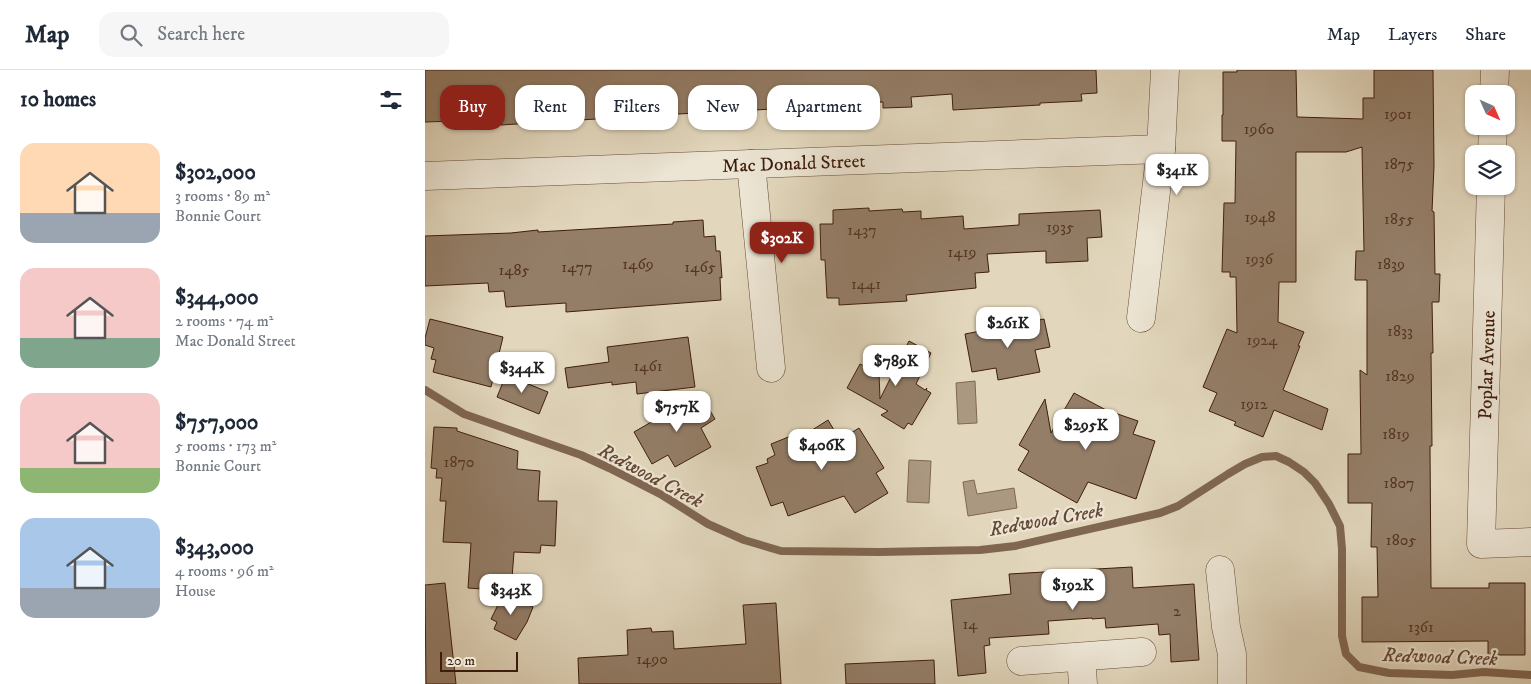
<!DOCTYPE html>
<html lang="en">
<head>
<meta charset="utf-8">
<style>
  :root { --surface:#fff; --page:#f6f6f7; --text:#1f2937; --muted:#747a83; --line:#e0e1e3; --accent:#8f2418 }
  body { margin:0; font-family:"IM FELL DW Pica",serif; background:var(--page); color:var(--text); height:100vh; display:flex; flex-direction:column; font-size:19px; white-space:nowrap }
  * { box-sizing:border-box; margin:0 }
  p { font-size:16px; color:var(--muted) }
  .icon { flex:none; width:28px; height:28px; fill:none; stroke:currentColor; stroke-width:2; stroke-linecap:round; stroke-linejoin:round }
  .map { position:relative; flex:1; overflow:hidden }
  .sheet { display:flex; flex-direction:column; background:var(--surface); width:425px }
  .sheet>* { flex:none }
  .guide { position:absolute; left:15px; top:15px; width:475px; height:45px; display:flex; gap:10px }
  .needle { width:32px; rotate:135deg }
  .tools { position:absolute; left:1040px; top:15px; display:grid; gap:10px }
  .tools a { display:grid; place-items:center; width:50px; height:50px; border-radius:10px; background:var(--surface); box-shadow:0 1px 4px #0004; font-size:25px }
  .scale { position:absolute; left:15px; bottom:12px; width:78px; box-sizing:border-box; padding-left:5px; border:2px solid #3f1d0c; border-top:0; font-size:14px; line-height:18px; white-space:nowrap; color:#3f1d0c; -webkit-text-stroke:4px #ece5d4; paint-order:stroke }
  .price { position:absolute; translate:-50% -42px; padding:0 11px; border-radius:10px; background:#fff; color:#222; font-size:16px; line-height:32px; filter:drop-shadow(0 1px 2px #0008) }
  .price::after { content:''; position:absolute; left:50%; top:30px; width:15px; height:11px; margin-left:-8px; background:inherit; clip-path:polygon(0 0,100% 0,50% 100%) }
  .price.active { background:var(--accent); color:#fff }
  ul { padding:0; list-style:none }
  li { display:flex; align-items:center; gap:15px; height:125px; padding:0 20px }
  li span { display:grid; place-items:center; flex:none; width:140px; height:100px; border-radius:15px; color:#555 }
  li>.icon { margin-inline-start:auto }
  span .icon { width:60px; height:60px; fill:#fffc; stroke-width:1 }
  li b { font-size:21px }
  h2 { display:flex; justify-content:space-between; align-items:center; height:60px; padding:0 20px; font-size:21px }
  .tag { padding:0 18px; border-radius:15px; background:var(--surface); box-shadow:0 1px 4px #0004; font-size:18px; line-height:45px }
  .tag.active { background:var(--accent); color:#fff }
  header { display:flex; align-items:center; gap:30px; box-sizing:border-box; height:70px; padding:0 25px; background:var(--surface); border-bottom:1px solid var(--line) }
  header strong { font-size:24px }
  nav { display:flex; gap:28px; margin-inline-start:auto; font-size:18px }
  .search { width:350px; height:45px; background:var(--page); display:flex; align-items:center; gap:12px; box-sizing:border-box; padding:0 18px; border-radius:15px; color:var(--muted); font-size:19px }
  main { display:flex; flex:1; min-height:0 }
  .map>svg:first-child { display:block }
  .water { fill:#ab9881; stroke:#806752 }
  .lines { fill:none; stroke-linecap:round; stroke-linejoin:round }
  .stream { stroke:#806752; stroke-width:8 }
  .building { fill:#947e68; stroke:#3f1d0c }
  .minor-casing { stroke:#684c38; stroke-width:29 }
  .minor { stroke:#ece5d4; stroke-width:28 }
  .labels { text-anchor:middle; stroke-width:4.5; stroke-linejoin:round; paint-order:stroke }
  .number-label { font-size:16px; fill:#543523 }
  .street-label { font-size:19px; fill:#3f1d0c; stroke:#ece5d4 }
  .water-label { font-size:20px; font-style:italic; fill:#654835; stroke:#ece5d4 }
</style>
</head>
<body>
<header>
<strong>Map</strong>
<div class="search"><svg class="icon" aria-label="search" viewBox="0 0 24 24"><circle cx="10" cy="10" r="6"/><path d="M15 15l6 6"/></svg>Search here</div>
<nav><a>Map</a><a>Layers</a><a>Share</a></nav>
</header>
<main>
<section class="sheet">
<h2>10 homes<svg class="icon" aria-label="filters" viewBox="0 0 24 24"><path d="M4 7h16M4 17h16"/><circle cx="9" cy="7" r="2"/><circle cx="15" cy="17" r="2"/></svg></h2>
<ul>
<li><span style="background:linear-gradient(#ffd9b3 70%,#9aa5b1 0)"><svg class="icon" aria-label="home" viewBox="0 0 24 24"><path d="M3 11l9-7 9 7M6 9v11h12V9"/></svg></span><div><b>$302,000</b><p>3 rooms · 89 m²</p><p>Bonnie Court</p></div></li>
<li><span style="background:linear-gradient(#f6c9c9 70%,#7fa58c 0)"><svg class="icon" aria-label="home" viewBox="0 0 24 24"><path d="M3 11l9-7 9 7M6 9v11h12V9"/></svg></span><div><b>$344,000</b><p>2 rooms · 74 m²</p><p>Mac Donald Street</p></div></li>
<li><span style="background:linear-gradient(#f6c9c9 75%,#8fb573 0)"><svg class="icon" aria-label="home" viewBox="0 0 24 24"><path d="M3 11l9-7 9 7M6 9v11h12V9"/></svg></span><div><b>$757,000</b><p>5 rooms · 173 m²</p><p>Bonnie Court</p></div></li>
<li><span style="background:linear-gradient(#a9c7e8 70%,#9aa5b1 0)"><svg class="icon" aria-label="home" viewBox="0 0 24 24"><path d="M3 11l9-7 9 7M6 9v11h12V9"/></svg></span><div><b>$343,000</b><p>4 rooms · 96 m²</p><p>House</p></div></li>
</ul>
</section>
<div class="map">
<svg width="1106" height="614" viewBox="0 0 1106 614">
  <rect width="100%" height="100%" fill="#e2d7bd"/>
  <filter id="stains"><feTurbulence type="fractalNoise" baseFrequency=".004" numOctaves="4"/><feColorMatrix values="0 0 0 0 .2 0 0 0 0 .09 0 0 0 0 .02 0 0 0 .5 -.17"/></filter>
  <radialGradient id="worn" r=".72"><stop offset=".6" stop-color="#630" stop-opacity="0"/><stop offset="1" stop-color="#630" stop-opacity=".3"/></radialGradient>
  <path class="water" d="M 550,311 L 552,353 L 533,354 L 531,313 Z
    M 484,390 L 506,391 L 504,433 L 482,432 Z
    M 549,410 L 552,424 L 589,418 L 592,438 L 543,446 L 538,412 Z"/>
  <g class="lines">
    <path class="stream" d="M 0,320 L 39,344 L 156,385 L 184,398 L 237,425 L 283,454 L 319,470 L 356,481 L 455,482 L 555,480 L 590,476 L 735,443 L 753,436 L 803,404 L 820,394 L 837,387 L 851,386 L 864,392 L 879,402 L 890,413 L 904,434 L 915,456 L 917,479 L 917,566 L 921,584 L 934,597 L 964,603 L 1027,605 L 1059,602 L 1106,605"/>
  </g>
  <path class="building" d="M 0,0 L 671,0 L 672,23 L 656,24 L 657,31 L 615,33 L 615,35 L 528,40 L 527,24 L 486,27 L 487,37 L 458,38 L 458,32 L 362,37 L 362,38 L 300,42 L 300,43 L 270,45 L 270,43 L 171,49 L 76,55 L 75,40 L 29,44 L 30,51 L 0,52 Z
    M 812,0 L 871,0 L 872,47 L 938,49 L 938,28 L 949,28 L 949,0 L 1008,0 L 1009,96 L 1007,141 L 1009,142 L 1010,204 L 1015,204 L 1014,232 L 1007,232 L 1008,283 L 1006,283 L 1007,376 L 1005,376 L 1006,518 L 1064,518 L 1064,513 L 1100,513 L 1100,585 L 1063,585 L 1063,571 L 937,572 L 937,527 L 953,527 L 952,477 L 946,477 L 947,433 L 923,433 L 923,384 L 936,384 L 935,300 L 942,305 L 942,210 L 930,210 L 931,181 L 939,181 L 937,77 L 921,82 L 871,82 L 871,212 L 854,212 L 853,252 L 879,262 L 873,276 L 875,276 L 858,320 L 903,339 L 897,360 L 849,340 L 838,367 L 809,355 L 811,352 L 784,341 L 792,323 L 778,317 L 802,259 L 812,263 L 811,207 L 805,207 L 805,202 L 797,202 L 799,133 L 810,133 L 811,71 L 797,71 L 797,45 L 798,45 L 798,2 L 812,2 Z
    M 444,138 L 444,141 L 477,139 L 478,142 L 496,141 L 496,149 L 538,146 L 539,159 L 594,155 L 594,144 L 675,140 L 677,167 L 662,168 L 663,191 L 621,193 L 621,181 L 562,184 L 564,202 L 550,203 L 551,218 L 481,225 L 482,231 L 414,235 L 414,228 L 402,228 L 400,190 L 396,190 L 395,154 L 408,154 L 408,140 Z
    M 278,150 L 279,167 L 290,166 L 291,181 L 295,181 L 297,208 L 295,207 L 296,230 L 141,242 L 141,233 L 81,237 L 79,221 L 64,222 L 63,213 L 0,216 L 0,166 L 86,163 L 113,160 L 113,162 L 248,154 L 248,152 Z
    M 5,249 L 78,267 L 66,317 L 8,302 L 11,290 L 6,289 L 9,278 L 0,275 L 0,268 Z
    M 619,249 L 625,277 L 610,280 L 615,302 L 573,310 L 571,298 L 547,302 L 540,264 Z
    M 263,267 L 270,317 L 212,324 L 211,312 L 187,315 L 187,312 L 143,318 L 140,298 L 184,292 L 182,277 Z
    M 484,271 L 506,283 L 491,314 L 500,320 L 502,318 L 501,320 L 506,323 L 487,355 L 483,353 L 479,359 L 456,345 L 463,341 L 422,318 L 435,294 L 454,304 L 455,329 Z
    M 81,305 L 123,322 L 114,344 L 72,327 Z
    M 649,323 L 681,340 L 713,351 L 708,364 L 730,371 L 711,429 L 663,412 L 652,433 L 593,400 L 604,381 L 594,375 L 620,329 L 626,363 Z
    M 275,324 L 290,349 L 276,358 L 286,377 L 250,397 L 243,385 L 227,394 L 209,362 Z
    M 403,350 L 415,370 L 434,358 L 459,398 L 451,403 L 463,423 L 430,443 L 419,426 L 363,446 L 358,432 L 346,436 L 331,397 L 343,393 L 342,389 L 350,385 L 346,374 L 371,364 L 373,369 Z
    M 9,357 L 32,358 L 32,361 L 93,381 L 92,399 L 115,401 L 113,431 L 132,431 L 130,476 L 116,475 L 115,483 L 89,482 L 86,521 L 43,518 L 46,473 L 18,472 L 21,431 L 15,431 L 17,408 L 11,408 L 12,399 L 6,398 Z
    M 707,497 L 708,518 L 769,514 L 774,590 L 746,592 L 745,564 L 734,565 L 733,554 L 681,558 L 680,548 L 667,549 L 667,548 L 623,551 L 624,564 L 564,568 L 565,575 L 559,576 L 561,603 L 533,606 L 526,530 L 586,524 L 584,504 Z
    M 20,513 L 31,614 L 1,614 L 0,515 Z
    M 79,523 L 108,537 L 102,552 L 91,570 L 69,559 L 72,552 L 66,549 Z
    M 351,533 L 356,614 L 154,614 L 153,588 L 203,585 L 202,560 L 226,558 L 227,562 L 248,561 L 249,579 L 321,574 L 318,535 Z
    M 509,590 L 510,614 L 421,614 L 420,594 Z"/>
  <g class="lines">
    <g class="minor-casing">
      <g id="minor">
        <path d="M 1069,24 L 1070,0"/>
        <path d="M 1067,84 L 1068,56"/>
        <path d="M 326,94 L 346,298"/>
        <path id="s1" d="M 0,106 L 736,79"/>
        <path d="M 1066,116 L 1056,474 L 1106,472"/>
        <path d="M 716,248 L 736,79 L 740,0"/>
        <path d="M 795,500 L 801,557 L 807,584 L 807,614"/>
        <path d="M 656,587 L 658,614"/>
        <path d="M 596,591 L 717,582"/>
      </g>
    </g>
    <use href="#minor" class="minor"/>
  </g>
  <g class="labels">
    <g class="number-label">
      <text x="973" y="49">1901</text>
      <text x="834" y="64">1960</text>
      <text x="974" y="99">1875</text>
      <text x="835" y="152">1948</text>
      <text x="974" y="154">1855</text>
      <text x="635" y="162">1935</text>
      <text x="437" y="165">1437</text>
      <text x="537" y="187">1419</text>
      <text x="834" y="194">1936</text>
      <text x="213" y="199">1469</text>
      <text x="966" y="199">1839</text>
      <text x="152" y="202">1477</text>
      <text x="275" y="202">1465</text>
      <text x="89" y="205">1485</text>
      <text x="441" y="219">1441</text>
      <text x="975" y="266">1833</text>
      <text x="837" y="275">1924</text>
      <text x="223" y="301">1461</text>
      <text x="975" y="311">1829</text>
      <text x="829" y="339">1912</text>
      <text x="971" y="369">1819</text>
      <text x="34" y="397">1870</text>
      <text x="974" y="418">1807</text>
      <text x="976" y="475">1805</text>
      <text x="752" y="546">2</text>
      <text x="545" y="559">14</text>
      <text x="996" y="562">1361</text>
      <text x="227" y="594">1490</text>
    </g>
    <g class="street-label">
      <text dy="7" stroke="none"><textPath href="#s1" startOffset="369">Mac Donald Street</textPath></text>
      <text transform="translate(1061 295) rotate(-88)" y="7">Poplar Avenue</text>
    </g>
    <g class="water-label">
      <text transform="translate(226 405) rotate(28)" y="7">Redwood Creek</text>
      <text transform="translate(621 449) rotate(-10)" y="7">Redwood Creek</text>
      <text transform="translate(1015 586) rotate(2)" y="7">Redwood Creek</text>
    </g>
  </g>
  <rect width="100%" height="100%" filter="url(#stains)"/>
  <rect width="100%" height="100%" fill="url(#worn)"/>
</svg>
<div class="tools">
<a><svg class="needle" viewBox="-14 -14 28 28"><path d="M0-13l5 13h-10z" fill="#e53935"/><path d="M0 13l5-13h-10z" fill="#747a83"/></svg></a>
<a><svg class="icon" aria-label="layers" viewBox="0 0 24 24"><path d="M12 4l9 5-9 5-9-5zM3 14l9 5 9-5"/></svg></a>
</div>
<div class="scale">20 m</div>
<b class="price" style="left:752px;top:126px">$341K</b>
<b class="price active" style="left:357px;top:194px">$302K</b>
<b class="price" style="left:583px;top:279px">$261K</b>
<b class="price" style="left:471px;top:317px">$789K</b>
<b class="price" style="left:97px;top:324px">$344K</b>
<b class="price" style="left:252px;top:363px">$757K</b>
<b class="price" style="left:661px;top:381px">$295K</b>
<b class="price" style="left:397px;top:401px">$406K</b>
<b class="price" style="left:648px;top:541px">$192K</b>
<b class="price" style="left:86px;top:546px">$343K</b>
<div class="guide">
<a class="tag active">Buy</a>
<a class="tag">Rent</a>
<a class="tag">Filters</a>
<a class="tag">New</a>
<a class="tag">Apartment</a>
</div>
</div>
</main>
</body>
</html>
